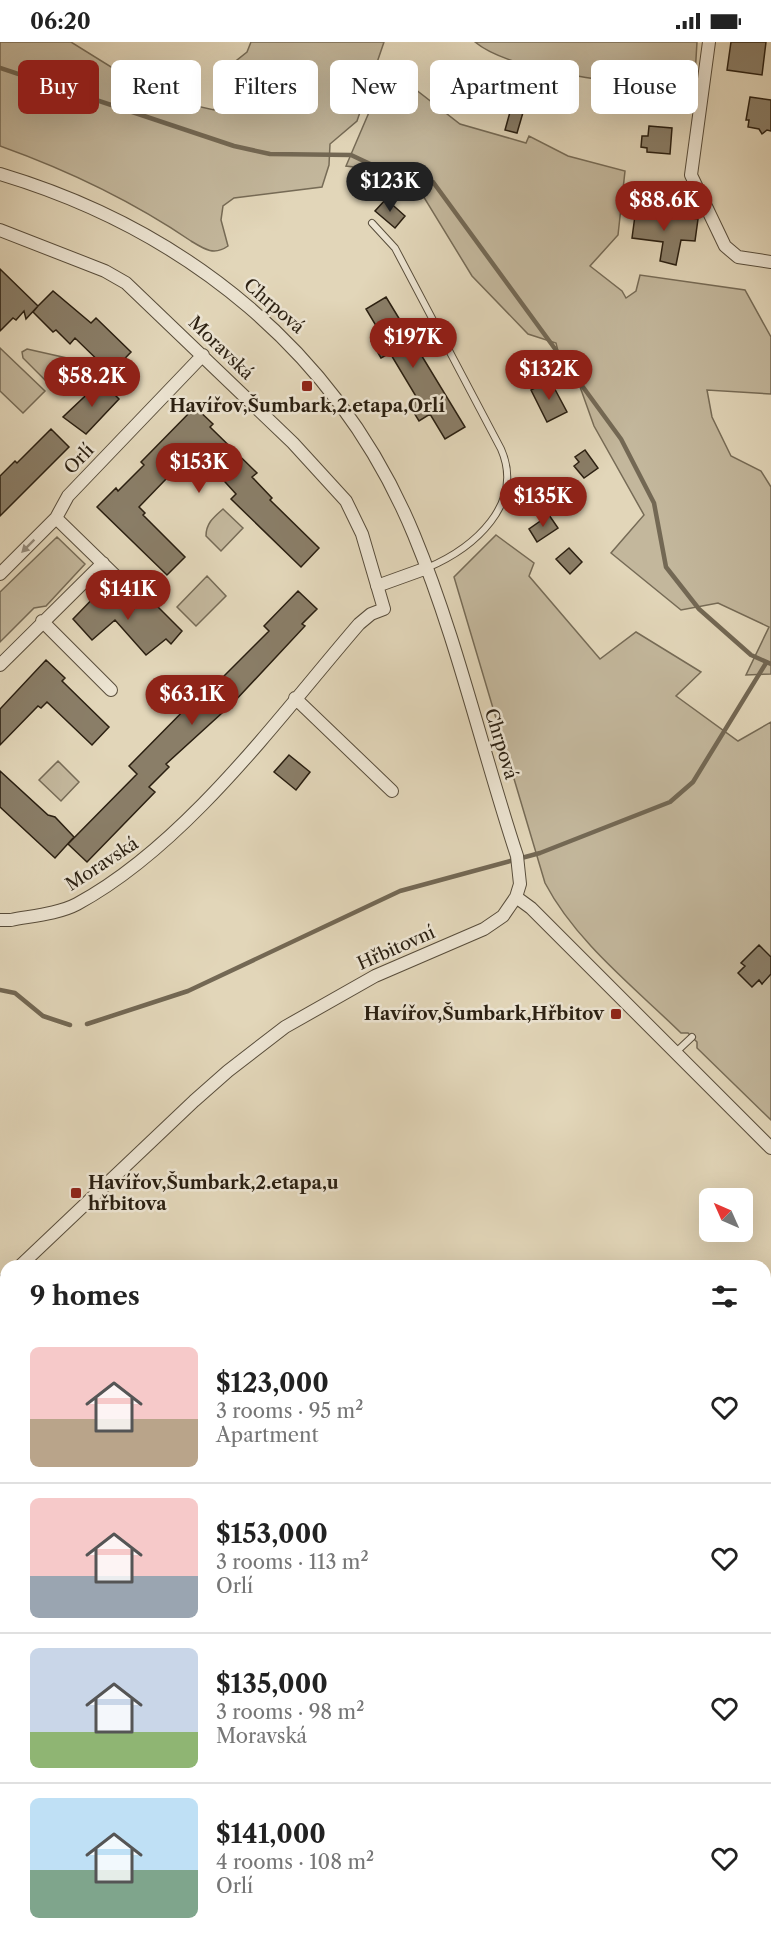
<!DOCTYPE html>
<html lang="en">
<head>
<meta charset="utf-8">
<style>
  :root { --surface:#fff; --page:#f6f6f6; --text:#222; --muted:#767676; --line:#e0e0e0; --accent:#8f2418 }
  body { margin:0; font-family:"Libre Caslon Text",serif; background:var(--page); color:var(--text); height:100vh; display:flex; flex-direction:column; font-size:22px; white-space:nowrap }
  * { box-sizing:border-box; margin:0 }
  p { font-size:20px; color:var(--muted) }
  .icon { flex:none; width:33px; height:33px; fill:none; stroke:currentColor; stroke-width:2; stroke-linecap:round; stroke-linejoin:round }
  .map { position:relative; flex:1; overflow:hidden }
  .side { position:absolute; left:0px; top:1218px; width:771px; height:684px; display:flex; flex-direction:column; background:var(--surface); border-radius:18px 18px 0 0; box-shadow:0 6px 24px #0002 }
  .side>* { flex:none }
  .top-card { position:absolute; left:18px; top:18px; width:735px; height:54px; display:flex; gap:12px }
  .needle { width:39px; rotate:315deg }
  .controls { position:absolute; left:699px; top:1146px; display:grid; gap:12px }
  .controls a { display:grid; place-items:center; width:54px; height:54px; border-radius:9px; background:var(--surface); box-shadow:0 6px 24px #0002; font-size:30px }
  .price { position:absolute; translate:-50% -51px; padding:0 14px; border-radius:21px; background:var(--accent); color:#fff; font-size:20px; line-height:39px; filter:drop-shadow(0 2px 3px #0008) }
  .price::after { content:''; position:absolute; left:50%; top:36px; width:18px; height:14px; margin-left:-9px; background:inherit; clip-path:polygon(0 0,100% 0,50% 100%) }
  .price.active { background:#222; color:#fff }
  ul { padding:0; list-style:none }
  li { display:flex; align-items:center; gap:18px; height:150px; padding:0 30px }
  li+li { border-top:2px solid var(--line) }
  li span { display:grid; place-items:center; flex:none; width:168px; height:120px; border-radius:9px; color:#555 }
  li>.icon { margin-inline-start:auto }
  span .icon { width:72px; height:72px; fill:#fffc; stroke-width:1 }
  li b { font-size:26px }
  h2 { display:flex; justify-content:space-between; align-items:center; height:72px; padding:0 30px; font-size:26px }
  .tag { padding:0 21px; border-radius:9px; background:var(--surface); box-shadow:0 6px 24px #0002; font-size:21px; line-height:54px }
  .tag.active { background:var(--accent); color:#fff }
  .status { display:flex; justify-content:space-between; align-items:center; height:42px; padding:0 30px; background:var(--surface); direction:ltr }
  .status svg { height:16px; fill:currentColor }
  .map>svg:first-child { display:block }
  .green { fill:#c3b79c; stroke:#766b56; stroke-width:1.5 }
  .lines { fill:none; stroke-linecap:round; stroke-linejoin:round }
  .stream { stroke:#736854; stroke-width:4.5 }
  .building { fill:#8a7e68; stroke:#2a1f11; stroke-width:1.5 }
  .lane-casing { stroke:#584d3b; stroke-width:8 }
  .street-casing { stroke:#584d3b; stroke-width:14 }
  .lane { stroke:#ece4d2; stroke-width:6 }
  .street { stroke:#ece4d2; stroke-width:12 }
  .oneway { fill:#958b7b }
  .poi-dot { fill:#8f2418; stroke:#ece4d2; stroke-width:2 }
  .labels { text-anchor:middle; stroke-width:5; stroke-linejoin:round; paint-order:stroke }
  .street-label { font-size:18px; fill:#2a1f11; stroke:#ece4d2 }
  .poi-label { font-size:18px; font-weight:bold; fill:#2a1f11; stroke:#ece4d2 }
</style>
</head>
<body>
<div class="status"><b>06:20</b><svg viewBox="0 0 49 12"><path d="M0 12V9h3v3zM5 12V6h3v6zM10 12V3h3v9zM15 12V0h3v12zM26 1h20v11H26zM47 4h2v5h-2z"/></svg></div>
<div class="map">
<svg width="771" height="1902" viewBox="0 0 771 1902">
  <rect width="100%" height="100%" fill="#e2d6b9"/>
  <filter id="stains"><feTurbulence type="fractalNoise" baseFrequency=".00333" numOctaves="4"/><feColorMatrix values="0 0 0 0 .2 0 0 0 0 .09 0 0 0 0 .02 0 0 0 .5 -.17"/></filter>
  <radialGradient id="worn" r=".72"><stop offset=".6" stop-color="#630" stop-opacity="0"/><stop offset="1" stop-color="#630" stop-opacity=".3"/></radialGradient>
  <path class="green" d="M 0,0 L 71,0 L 161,56 L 214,68 L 232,22 L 247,10 L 251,0 L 384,0 L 357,79 L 330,102 L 329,123 L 322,145 L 234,156 L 223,164 L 221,178 L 228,204 C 214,214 204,207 191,199 C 132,159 67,128 0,104 Z
    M 475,0 L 697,0 L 694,50 C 640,42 514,33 475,0 Z
    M 388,26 L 460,82 L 526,101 L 529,94 L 568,114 L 625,129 L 618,193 L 590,224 L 622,249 L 626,256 L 636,249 L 640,233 L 745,248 L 771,295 L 771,352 L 707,348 L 712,375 L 731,414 L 761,429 L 771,445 L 771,632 L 746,633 L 769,585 L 718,561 L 681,568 L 611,511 L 644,473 L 594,384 L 569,314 L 560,317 L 556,301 L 528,292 L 472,234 L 422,152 L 371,127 L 346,124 Z
    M 0,306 L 45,349 L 23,371 L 0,349 Z
    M 27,307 L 67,316 L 70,317 L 71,323 L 51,344 L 23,316 L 22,310 Z
    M 223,467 L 243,486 L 221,509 L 206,494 C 206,481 214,475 223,467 Z
    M 496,493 L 534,521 L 529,534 L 600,617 L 636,590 L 701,630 L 676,654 L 738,699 L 771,680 L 771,1078 L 697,1006 L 697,1000 L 688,991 L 681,991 C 634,945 576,900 545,841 L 454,535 Z
    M 57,495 L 85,522 L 46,564 L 34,566 L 0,600 L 0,550 Z
    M 207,534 L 226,554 L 196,584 L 177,565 Z
    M 58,719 L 79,740 L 61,759 L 39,738 Z
    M 771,1841 L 771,1902 L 713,1902 L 718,1896 L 765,1896 L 765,1847 Z
    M 6,1847 L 6,1896 L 25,1896 L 24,1902 L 0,1902 L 0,1848 Z
    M 87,1896 L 373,1896 L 380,1902 L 87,1902 Z"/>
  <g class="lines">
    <path class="stream" d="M 0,26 L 234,104 L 270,112 L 351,113 L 398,135 L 433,140 L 621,397 L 654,461 L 666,525 L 699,567 L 751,613 L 771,622
      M 0,948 L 15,951 L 43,974 L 70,983
      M 87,982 L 188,949 L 400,849 L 540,811 L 670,760 L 693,740 L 766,621"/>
  </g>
  <path class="building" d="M 731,0 L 766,0 L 762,33 L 727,28 Z
    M 507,43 L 533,53 L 528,69 L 524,67 L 517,91 L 505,88 L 512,63 L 502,60 Z
    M 750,55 L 771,58 L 771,89 L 767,88 L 762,92 L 759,87 L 748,85 L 749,78 L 746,78 Z
    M 649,84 L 672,86 L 670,112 L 647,110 L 647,106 L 641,105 L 642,94 L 648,94 Z
    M 386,157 L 405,174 L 395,186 L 375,169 Z
    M 636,166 L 654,168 L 653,173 L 698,177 L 695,199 L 681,198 L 676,223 L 660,219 L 663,200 L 632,196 Z
    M 0,227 L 38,264 L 53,249 L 91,281 L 96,276 L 131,310 L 111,331 L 75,296 L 70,302 L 56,288 L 53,290 L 33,270 L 38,264 L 26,277 L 24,269 L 16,278 L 13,276 L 0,289 Z
    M 386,255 L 465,385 L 445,397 L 430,372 L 419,379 L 408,361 L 417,356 L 390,311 L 381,316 L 371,299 L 381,292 L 366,267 Z
    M 550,338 L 567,370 L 547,380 L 531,348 Z
    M 101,339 L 119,357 L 86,392 L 63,375 Z
    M 195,365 L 213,382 L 210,385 L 257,431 L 252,435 L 272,456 L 270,458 L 319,506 L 301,525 L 231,457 L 236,452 L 195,407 L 139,465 L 145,471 L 143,473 L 185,515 L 167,533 L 97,465 L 116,446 L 118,449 L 144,423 L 141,420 Z
    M 51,387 L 69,405 L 0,474 L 0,434 L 15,419 L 17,421 Z
    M 585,408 L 598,426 L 584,436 L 574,424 L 579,420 L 575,415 Z
    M 549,473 L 558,486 L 537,500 L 529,487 Z
    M 569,506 L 582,520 L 570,532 L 556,517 Z
    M 103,546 L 131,570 L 147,554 L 182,589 L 171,602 L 166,597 L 146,613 L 115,578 L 92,598 L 73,577 Z
    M 298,549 L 317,567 L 302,582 L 305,584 L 233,661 L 166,722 L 169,725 L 149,745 L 155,750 L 87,820 L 68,802 L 137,732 L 129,724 L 197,655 L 200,658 L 269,589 L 264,584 Z
    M 46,618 L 65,636 L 62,639 L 109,685 L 92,703 L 47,660 L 41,666 L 38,664 L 0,703 L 0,667 Z
    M 289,713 L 310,730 L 296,748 L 274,730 Z
    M 0,729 L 48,773 L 55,775 L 74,795 L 55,816 L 0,765 Z
    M 759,903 L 771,915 L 771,932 L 762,942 L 759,938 L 752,945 L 738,931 L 745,924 L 741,921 Z"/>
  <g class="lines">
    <g class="lane-casing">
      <path id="lane" d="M 372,181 L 395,206 L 501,407 C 525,462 474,506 427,526
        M 675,1011 L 692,995"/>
    </g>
    <g class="street-casing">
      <path id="street" d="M 709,0 L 691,133 L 725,204 L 738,215 L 771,220
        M 0,132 C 187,188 339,311 414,493 C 457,597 482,708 517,814 L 520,842 L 516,855 L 503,874 L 484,887 L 375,934 L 285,985 L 228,1029 L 194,1059 L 20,1224
        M 0,188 L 105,229 L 126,241 L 293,401 L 346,459 L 362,492 L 384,567 L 371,572 L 359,582 C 278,676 186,803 77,862 C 58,872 31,874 11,878 L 0,878
        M 56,476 L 129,547
        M 0,532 L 56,476 L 68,454 L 203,313
        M 377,544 L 427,526
        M 42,579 L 111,648
        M 0,623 L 103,521
        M 295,656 L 392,749
        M 516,855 L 531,866 L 771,1106
        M 0,1243 L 6,1237
        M 0,1542 L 6,1548
        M 0,1618 L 6,1619
        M 373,1896 L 380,1902
        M 87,1902 L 87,1896"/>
    </g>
    <use href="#lane" class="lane"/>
    <use href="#street" class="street"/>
  </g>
  <defs><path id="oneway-solid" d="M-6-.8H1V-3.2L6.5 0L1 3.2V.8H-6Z" transform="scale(1.5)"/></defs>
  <use class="oneway" href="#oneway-solid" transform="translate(28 504) rotate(135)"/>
  <g class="poi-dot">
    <rect x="301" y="338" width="12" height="12" rx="3"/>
    <rect x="610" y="966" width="12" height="12" rx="3"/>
    <rect x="70" y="1145" width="12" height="12" rx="3"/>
  </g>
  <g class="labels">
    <g class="street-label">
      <text transform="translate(274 264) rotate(41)" y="6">Chrpová</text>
      <text transform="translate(221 306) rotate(44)" y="6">Moravská</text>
      <text transform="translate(79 417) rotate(-46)" y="6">Orlí</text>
      <text transform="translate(501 702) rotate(73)" y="6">Chrpová</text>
      <text transform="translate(102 822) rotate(-33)" y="6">Moravská</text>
      <text transform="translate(396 906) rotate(-24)" y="6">Hřbitovní</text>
    </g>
    <g class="poi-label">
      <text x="307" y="370">Havířov,Šumbark,2.etapa,Orlí</text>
      <text x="604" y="978" text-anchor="end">Havířov,Šumbark,Hřbitov</text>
      <text x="88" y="1147" text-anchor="start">Havířov,Šumbark,2.etapa,u<tspan x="88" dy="21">hřbitova</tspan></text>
    </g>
  </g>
  <rect width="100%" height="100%" filter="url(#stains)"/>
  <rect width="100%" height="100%" fill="url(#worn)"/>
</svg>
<div class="controls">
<a><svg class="needle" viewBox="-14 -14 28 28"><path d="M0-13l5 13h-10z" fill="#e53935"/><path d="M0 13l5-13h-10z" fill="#767676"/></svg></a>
</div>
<b class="price active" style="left:390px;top:171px">$123K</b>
<b class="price" style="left:664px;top:190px">$88.6K</b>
<b class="price" style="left:413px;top:327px">$197K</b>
<b class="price" style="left:549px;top:359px">$132K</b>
<b class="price" style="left:92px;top:366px">$58.2K</b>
<b class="price" style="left:199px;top:452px">$153K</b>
<b class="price" style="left:543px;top:486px">$135K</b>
<b class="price" style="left:128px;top:579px">$141K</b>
<b class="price" style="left:192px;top:684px">$63.1K</b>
<div class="top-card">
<a class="tag active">Buy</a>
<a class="tag">Rent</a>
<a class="tag">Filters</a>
<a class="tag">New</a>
<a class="tag">Apartment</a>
<a class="tag">House</a>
</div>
<section class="side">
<h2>9 homes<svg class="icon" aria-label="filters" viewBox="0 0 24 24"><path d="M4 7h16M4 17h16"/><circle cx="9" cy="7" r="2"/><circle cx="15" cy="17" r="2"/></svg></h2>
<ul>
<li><span style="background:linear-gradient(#f6c9c9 60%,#b9a48a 0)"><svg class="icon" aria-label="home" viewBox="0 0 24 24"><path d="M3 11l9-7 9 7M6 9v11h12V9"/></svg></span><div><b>$123,000</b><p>3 rooms · 95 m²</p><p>Apartment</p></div><svg class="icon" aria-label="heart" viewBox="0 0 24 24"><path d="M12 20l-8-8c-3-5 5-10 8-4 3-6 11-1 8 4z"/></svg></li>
<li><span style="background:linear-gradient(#f6c9c9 65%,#9aa5b1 0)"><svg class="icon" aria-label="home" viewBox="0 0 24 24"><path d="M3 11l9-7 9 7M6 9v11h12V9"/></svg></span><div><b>$153,000</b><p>3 rooms · 113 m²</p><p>Orlí</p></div><svg class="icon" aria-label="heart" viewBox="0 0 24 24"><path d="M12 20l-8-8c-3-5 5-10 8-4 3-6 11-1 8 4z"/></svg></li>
<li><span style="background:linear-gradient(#c9d6e8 70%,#8fb573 0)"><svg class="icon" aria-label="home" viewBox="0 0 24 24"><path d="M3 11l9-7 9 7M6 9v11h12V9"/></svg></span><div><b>$135,000</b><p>3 rooms · 98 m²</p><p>Moravská</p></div><svg class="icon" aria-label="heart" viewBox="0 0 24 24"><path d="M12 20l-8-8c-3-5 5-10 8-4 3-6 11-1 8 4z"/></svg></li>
<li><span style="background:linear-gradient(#bfe0f5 60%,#7fa58c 0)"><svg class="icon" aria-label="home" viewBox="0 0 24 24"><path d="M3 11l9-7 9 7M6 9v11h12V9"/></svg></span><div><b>$141,000</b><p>4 rooms · 108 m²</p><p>Orlí</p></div><svg class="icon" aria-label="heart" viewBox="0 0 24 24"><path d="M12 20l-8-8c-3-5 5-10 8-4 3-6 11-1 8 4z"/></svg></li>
</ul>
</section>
</div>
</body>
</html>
